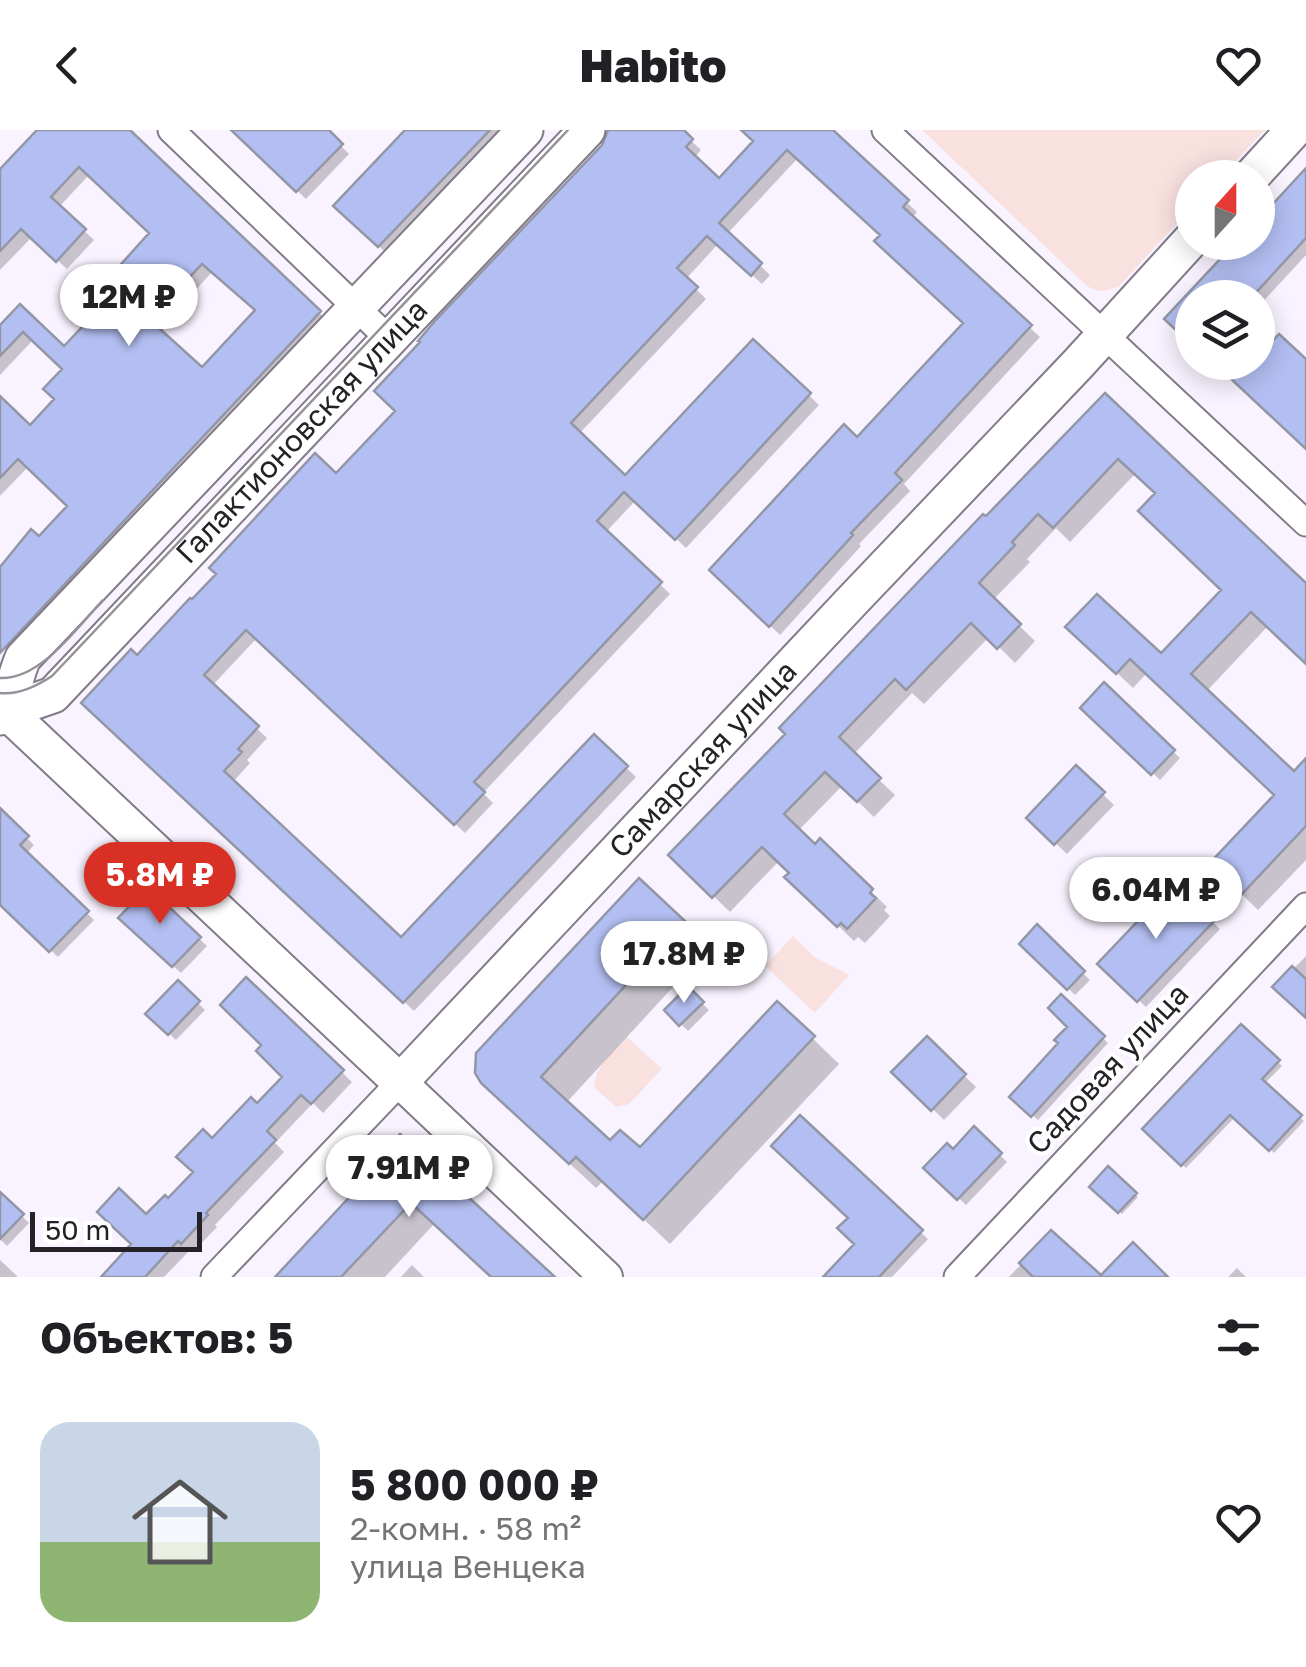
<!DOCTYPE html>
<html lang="ru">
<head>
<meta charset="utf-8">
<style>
  :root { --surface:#fff; --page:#f6f6f6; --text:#202124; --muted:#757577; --line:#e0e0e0; --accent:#d93025 }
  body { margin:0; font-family:"Golos Text",sans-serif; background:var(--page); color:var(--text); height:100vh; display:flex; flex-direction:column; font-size:38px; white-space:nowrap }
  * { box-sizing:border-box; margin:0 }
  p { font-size:32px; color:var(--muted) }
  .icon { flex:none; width:55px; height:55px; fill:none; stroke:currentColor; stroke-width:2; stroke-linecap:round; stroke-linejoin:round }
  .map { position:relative; height:1147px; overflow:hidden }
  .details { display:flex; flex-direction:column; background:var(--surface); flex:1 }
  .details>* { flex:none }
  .needle { width:65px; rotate:21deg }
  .fabs { position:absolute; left:1175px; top:30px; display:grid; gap:20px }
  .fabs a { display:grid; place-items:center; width:100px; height:100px; border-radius:50%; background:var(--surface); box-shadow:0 5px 25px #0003; font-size:50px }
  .scale { position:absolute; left:30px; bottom:25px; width:172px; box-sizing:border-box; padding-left:10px; border:5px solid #242227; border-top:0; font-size:28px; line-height:35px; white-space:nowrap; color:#242227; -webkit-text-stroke:8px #fff; paint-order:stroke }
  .price { position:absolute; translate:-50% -85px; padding:0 22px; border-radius:35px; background:#fff; color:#222; font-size:32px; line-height:65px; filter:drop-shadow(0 2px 5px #0008) }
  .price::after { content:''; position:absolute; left:50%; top:60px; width:30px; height:22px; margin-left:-15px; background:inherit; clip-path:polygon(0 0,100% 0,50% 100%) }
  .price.selected { background:var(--accent); color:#fff }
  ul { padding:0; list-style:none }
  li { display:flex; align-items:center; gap:30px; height:250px; padding:0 40px }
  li+li { border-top:2px solid var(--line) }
  li span { display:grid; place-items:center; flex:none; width:280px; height:200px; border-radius:30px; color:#555 }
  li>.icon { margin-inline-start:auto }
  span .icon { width:120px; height:120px; fill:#fffc; stroke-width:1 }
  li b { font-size:42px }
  h2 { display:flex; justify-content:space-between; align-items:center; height:120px; padding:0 40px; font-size:42px }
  header { display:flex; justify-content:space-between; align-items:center; height:130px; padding:0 40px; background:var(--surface); font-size:45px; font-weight:800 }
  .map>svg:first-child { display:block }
  .green { fill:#f9e1e0 }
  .shadow { fill:#0003; fill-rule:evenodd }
  .building { fill:#b3bff2; stroke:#9397a5; stroke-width:2.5; fill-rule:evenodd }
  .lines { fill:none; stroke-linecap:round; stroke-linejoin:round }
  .minor-casing { stroke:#817a87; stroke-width:29 }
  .tertiary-casing { stroke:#817a87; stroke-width:36 }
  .secondary-casing { stroke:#817a87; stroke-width:39 }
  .minor { stroke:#fff; stroke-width:25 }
  .tertiary { stroke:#fff; stroke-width:32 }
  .secondary { stroke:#fff; stroke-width:35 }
  .tram { stroke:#95919a; stroke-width:2.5 }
  .labels { text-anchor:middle; stroke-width:8; stroke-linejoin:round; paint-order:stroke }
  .street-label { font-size:30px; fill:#242227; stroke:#fff }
</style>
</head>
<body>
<header><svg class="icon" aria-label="back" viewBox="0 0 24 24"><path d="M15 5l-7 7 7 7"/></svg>Habito<svg class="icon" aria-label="heart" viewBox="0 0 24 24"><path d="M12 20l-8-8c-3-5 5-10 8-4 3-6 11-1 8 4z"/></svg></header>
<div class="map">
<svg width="1306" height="1147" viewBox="0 0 1306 1147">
  <rect width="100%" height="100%" fill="#f9f3ff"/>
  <path class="green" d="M 922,0 L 1265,0 L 1220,47 L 1192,48 L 1192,77 L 1119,156 C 1106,162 1099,163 1087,156 Z
    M 793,806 L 816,828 L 849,845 L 815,883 L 765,836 Z
    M 627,907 L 662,939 L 629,974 L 616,977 L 594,957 C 596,935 612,922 627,907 Z"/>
  <path class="shadow" d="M 41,0 L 125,0 L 329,192 L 17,523 L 0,506 L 0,436 L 32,403 L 39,410 L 70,376 L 29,336 L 0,366 L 0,269 L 30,298 L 57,269 L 65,239 L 33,210 L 0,245 L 0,199 L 20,178 L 65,220 L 102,179 L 152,103 L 90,44 L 59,77 L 94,110 L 67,139 L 32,107 L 0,140 L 0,41 ZM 213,141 L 258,181 L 202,241 L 158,201 Z
    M 234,0 L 325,0 L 349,24 L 306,69 Z
    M 409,0 L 503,0 L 386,123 L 337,76 Z
    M 611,0 L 680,0 L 701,20 L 694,28 L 720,51 L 756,11 L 744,0 L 830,0 L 917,82 L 912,88 L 1040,207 L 904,354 L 910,361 L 859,414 L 861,416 L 780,505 L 712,440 L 858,310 L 966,193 L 883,105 L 798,28 L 727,104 L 770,145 L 762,154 L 718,114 L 686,149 L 706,169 L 579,304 L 625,348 L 753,212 L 819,275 L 686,418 L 636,370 L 606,402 L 670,464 L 483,663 L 493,673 L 465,703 L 257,508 L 212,556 L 267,608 L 247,630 L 250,633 L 233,652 L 401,811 L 594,607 L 636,647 L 414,881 L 84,573 L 137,528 L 337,347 L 398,282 L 604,16 Z
    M 1306,42 L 1306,125 L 1258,177 L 1258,168 L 1192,168 L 1192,213 L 1168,189 L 1240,112 L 1258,112 L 1258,93 Z
    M 1105,266 L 1306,455 L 1306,531 L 1268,496 L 1206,562 L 1294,645 L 1306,632 L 1306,730 L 1258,780 L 1227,750 L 1277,665 L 1147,543 L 1133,558 L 1085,513 L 1161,527 L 1224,460 L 1158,363 L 1136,343 L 1070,412 L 1056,398 L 1027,429 L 1030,432 L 993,470 L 1035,511 L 1015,533 L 989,507 L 924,574 L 912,563 L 853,625 L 895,665 L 874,687 L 842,656 L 798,701 L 815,717 L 820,712 L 887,777 L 884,780 L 890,786 L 865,813 L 858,807 L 854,811 L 804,763 L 792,743 L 779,731 L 730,782 L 671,725 L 986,390 Z
    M 1105,556 L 1180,628 L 1160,650 L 1084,578 Z
    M 1076,638 L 1114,675 L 1067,724 L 1029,688 Z
    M 0,682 L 34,715 L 26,724 L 94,790 L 58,827 L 0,772 Z
    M 1175,756 L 1220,799 L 1146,877 L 1101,834 Z
    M 148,760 L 207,816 L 181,843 L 121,788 Z
    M 683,792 L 709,818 L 566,973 L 610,1014 L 640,1021 L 777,874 L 839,934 L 670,1114 L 603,1051 L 596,1058 L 510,978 Z
    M 1037,798 L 1090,850 L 1075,865 L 1022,813 Z
    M 1306,826 L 1306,886 L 1276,857 Z
    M 247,851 L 352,952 L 323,983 L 313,973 L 275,1013 L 284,1022 L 215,1095 L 217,1097 L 193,1122 L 190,1120 L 164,1147 L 104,1147 L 135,1114 L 147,1088 L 168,1071 L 196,1043 L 212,1011 L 257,977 L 286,947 L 265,915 Z
    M 178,853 L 205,880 L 176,910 L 149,884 Z
    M 688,859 L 709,880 L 688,901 L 667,880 Z
    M 1061,868 L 1108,913 L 1038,990 L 1012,967 L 1061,913 L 1071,897 Z
    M 1241,897 L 1282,936 L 1264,954 L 1304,991 L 1274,1023 L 1235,987 L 1186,1038 L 1145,999 Z
    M 927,910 L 976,957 L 944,990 L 895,942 Z
    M 800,989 L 928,1109 L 892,1147 L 827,1147 L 858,1114 L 851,1088 Z
    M 974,1000 L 1007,1032 L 966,1075 L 927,1038 L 953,1022 Z
    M 400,1007 L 435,1093 L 385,1147 L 279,1147 L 359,1060 Z
    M 1108,1040 L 1138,1067 L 1122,1084 L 1093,1057 Z
    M 6,1071 L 29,1093 L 7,1116 L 0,1109 L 0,1077 Z
    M 1051,1103 L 1099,1147 L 1009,1147 Z
    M 0,1130 L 18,1147 L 0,1147 Z
    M 412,1135 L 424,1147 L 401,1147 Z
    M 1237,1138 L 1246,1147 L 1228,1147 Z"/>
  <path class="building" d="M 37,0 L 130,0 L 321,181 L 0,523 L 0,437 L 31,399 L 39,406 L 67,376 L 18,329 L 0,348 L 0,266 L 30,295 L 54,269 L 43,259 L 62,239 L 23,202 L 0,226 L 0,195 L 20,174 L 64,216 L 99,179 L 89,170 L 149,103 L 79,37 L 51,67 L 86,99 L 56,132 L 21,99 L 0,121 L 0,39 ZM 202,134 L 255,180 L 202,237 L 150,190 Z
    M 231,0 L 329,0 L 343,14 L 296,62 Z
    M 405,0 L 490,0 L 378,117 L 333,76 Z
    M 608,0 L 684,0 L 693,9 L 686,17 L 719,48 L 753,11 L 741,0 L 833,0 L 909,70 L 903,77 L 1032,195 L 895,343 L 902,350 L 851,403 L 853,405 L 769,497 L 709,440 L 844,294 L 857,307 L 963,193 L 874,111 L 880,105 L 787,20 L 719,93 L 762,133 L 751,146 L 707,106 L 677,138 L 698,157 L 571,293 L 625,345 L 753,209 L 811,263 L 675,410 L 624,362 L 597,391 L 662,452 L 474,652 L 485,662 L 454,695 L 246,500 L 204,545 L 259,596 L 238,619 L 242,622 L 224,641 L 401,807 L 594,604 L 628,636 L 403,873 L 81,573 L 131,519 L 137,525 L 190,468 L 192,469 L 216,444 L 209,438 L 315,323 L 336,343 L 395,281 L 374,261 L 420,212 L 418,211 L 434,192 L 602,15 Z
    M 1306,38 L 1306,108 L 1251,168 L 1192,168 L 1192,215 L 1164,189 L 1236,112 L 1258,112 L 1258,90 Z
    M 1279,204 L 1306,229 L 1306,319 L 1213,232 L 1258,232 L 1258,226 Z
    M 1105,263 L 1306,453 L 1306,534 L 1251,482 L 1191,544 L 1294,641 L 1306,628 L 1306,696 L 1241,765 L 1208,735 L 1274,665 L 1130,529 L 1116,544 L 1065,497 L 1097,464 L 1161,523 L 1221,460 L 1138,381 L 1155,363 L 1118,329 L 1053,398 L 1038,384 L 1012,412 L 1015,415 L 979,453 L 1021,494 L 997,519 L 971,493 L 906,560 L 895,549 L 839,607 L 881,648 L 857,672 L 825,642 L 784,684 L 815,714 L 820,708 L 873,759 L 870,763 L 876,768 L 847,799 L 841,793 L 837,797 L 784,747 L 789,743 L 762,717 L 712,768 L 668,725 L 785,604 L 779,598 L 983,384 L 986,386 Z
    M 1104,552 L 1175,620 L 1151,645 L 1080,578 Z
    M 1076,635 L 1105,662 L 1054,715 L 1026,688 Z
    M 0,678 L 29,706 L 20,715 L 89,781 L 49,822 L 0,775 Z
    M 639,748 L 685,791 L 541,947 L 610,1010 L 620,1000 L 640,1017 L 777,871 L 815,906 L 643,1090 L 576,1027 L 569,1034 L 481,953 L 475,943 L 476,923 Z
    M 1175,752 L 1215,790 L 1137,872 L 1097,834 Z
    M 148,757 L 201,807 L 172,837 L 118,788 Z
    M 1037,794 L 1085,841 L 1067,860 L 1019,814 Z
    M 1292,836 L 1306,849 L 1306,888 L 1272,857 Z
    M 246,847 L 344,940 L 311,974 L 301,965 L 267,1001 L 276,1010 L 206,1083 L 208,1085 L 181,1114 L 178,1111 L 145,1147 L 101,1147 L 131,1114 L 97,1082 L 119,1058 L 146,1084 L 165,1065 L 168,1068 L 193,1042 L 176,1027 L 203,999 L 212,1008 L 251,967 L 257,973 L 282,947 L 256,921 L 261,915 L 220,875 Z
    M 178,850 L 200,871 L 168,905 L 145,884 Z
    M 688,856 L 704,872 L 679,896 L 664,880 Z
    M 1061,864 L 1105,906 L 1031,987 L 1009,967 L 1058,913 L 1054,910 L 1067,897 L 1048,878 Z
    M 1241,894 L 1280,930 L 1262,949 L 1302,985 L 1269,1021 L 1230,985 L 1181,1036 L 1142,999 Z
    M 927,906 L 966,944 L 931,981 L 891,942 Z
    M 800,985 L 923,1100 L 879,1147 L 823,1147 L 854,1114 L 837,1098 L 848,1088 L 771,1016 Z
    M 974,996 L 1002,1023 L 957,1070 L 923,1038 L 947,1013 L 953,1019 Z
    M 400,1004 L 555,1147 L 491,1147 L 411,1073 L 341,1147 L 275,1147 L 356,1060 L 351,1056 Z
    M 1108,1036 L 1137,1063 L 1118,1083 L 1089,1057 Z
    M 0,1062 L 24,1084 L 0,1109 Z
    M 1051,1100 L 1101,1145 L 1133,1112 L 1168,1147 L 1033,1147 L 1019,1133 Z"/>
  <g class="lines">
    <g class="minor-casing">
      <path id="minor" d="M 171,0 L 389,209
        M 885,0 L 1306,393
        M 214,1147 L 400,952
        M 957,1147 L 1306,776"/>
    </g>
    <g class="tertiary-casing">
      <path id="tertiary" d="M 400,952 L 606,1147"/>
    </g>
    <g class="secondary-casing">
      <g id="secondary">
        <path d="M 1250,48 L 1294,0"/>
        <path id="s1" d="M 0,566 L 6,581 L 400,952 L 853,470 L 1077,235 L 1192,109"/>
        <path id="s2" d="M 6,581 L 53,565 L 587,0"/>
        <path d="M 0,587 C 13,572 14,547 23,528 L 525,0"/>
      </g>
    </g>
    <use href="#minor" class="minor"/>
    <use href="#tertiary" class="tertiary"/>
    <use href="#secondary" class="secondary"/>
    <path class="tram" d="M 0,548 C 41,550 77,497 103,470
      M 0,563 C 18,565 37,556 52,546 L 568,0"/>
  </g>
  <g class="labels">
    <g class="street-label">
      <text dy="10" stroke="none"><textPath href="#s2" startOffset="412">Галактионовская улица</textPath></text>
      <text dy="10" stroke="none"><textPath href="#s1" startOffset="1000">Самарская улица</textPath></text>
      <text transform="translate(1108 939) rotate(-47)" y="10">Садовая улица</text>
    </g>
  </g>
</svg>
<div class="fabs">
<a><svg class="needle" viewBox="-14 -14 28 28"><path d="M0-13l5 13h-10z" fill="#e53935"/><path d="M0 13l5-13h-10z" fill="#757577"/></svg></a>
<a><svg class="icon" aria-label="layers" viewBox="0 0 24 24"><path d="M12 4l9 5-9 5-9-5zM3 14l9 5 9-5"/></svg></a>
</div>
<div class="scale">50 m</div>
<b class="price" style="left:129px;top:219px">12M ₽</b>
<b class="price selected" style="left:160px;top:797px">5.8M ₽</b>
<b class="price" style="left:1156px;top:812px">6.04M ₽</b>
<b class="price" style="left:684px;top:876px">17.8M ₽</b>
<b class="price" style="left:409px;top:1090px">7.91M ₽</b>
</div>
<section class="details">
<h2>Объектов: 5<svg class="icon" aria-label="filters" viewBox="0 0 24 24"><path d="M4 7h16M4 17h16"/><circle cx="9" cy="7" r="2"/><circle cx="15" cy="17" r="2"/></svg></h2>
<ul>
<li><span style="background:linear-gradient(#c9d6e8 60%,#8fb573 0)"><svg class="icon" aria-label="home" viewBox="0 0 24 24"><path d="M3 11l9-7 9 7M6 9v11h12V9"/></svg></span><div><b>5 800 000 ₽</b><p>2-комн. · 58 m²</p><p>улица Венцека</p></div><svg class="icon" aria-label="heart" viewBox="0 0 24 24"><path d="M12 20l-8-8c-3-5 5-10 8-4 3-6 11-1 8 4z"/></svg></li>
</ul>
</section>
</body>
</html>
